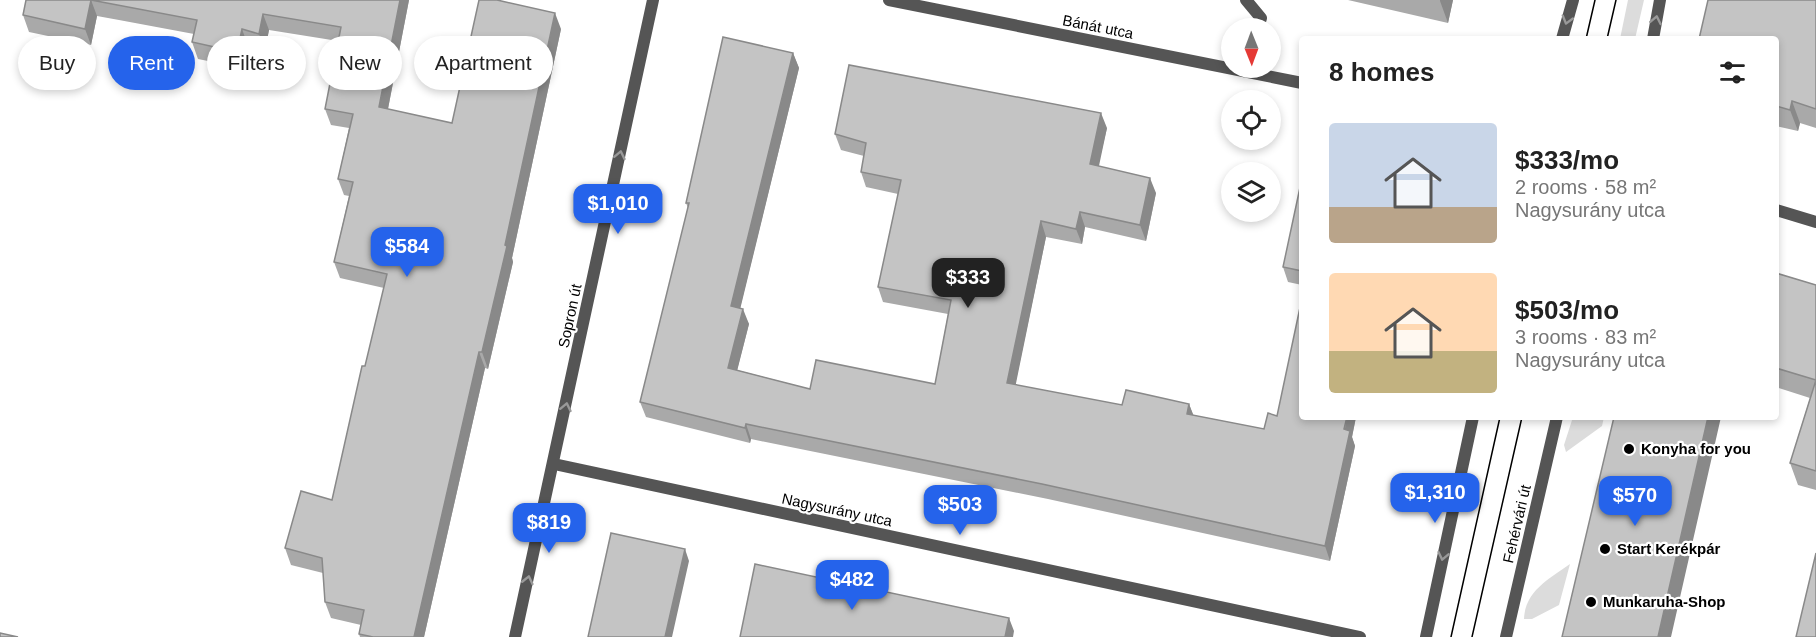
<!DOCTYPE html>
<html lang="en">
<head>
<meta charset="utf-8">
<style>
  :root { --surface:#fff; --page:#f6f6f6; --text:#222; --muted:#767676; --accent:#2563eb }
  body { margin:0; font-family:Arial,sans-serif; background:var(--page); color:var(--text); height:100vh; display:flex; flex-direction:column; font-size:22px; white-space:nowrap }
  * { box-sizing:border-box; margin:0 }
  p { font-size:20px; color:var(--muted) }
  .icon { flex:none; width:33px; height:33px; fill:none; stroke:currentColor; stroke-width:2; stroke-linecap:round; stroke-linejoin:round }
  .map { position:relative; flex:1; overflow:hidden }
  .drawer { position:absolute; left:1299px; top:36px; width:480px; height:384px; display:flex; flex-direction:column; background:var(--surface); border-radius:6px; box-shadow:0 3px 9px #0003 }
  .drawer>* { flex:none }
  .hud { position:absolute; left:18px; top:36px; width:570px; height:54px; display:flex; gap:12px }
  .needle { width:39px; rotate:179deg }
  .controls { position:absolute; left:1221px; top:18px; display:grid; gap:12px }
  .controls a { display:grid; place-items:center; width:60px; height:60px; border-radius:50%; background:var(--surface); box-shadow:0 3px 9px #0003; font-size:30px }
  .price { position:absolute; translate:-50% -51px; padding:0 14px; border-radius:12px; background:var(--accent); color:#fff; font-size:20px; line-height:39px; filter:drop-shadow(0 2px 3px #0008) }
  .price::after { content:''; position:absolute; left:50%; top:36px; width:18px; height:14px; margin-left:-9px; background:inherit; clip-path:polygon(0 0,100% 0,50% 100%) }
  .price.on { background:#222; color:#fff }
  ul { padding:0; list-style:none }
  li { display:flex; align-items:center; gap:18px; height:150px; padding:0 30px }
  li span { display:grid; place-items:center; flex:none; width:168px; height:120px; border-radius:6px; color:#555 }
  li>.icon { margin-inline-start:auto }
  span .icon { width:72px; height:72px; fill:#fffc; stroke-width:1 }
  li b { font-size:26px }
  h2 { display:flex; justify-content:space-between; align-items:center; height:72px; padding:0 30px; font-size:26px }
  .chip { padding:0 21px; border-radius:27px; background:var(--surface); box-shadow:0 3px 9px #0003; font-size:21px; line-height:54px }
  .chip.on { background:var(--accent); color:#fff }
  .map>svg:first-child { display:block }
  .green { fill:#dcdcdc }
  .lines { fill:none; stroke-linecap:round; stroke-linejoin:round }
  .service { stroke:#555; stroke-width:12 }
  .minor { stroke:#555; stroke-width:12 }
  .tertiary { stroke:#555; stroke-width:12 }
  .tram { stroke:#000; stroke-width:1.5 }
  .wall { fill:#a9a9a9 }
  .shaded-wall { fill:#898989 }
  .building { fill:#c4c4c4; stroke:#898989; stroke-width:1.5 }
  .oneway { stroke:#999 }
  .poi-dot { fill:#000; stroke:#fff; stroke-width:2 }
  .labels { text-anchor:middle; stroke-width:4.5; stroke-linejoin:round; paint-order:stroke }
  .street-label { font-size:15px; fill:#000; stroke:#fff }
  .poi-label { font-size:15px; font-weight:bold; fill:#000; stroke:#fff; text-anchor:start }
</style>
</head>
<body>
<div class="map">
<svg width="1816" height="637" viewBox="0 0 1816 637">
  <rect width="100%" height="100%" fill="#fff"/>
  <path class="green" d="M 1628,0 L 1644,0 L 1635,39 L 1620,39 Z
    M 1573,417 L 1604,417 L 1602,426 L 1566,452 L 1564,445 Z
    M 1570,564 L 1559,605 L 1532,619 L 1524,619 C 1525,591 1549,579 1570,564 Z"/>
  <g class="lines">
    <path class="service" d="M 1246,0 L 1261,18 L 1258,28"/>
    <path class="minor" d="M 889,0 L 1302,83
      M 1776,210 L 1816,222
      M 554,464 L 1360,637
      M 515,637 L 653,0"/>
    <path class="tertiary" d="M 1562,39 L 1573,0
      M 1653,39 L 1660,0
      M 1426,637 L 1473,417
      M 1506,637 L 1557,417"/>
    <path class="tram" d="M 1586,39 L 1595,0
      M 1607,39 L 1616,0
      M 1451,637 L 1500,417
      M 1472,637 L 1522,417"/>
  </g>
  <path class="wall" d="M 26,0 L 409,0 L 388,109 L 452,123 L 561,29 L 512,258 L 513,262 L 488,369 L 485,368 L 424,637 L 360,637 L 359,634 L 361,625 L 331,618 L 325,602 L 323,573 L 291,565 L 285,548 L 332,500 L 365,366 L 384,288 L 340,278 L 334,262 L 349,196 L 344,195 L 338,179 L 349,128 L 331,125 L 325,109 L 338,41 L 269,30 L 265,50 L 248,46 L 243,68 L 198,59 L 192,42 L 194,34 L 119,20 L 97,16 L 91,45 L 29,32 L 23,15 Z
    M 1348,0 L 1453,0 L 1448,23 Z
    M 1816,0 L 1816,128 L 1800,123 L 1798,131 L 1776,126 L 1776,39 Z
    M 793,53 L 799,68 L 740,308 L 749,324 L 737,370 L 810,389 L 935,384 L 948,314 L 883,302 L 878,287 L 898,194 L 866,187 L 861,172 L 864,156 L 841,150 L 835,134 L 1107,128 L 1098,166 L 1156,193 L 1146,241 L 1085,227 L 1082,244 L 1046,237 L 1015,385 L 1122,405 L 1189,404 L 1193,415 L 1264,429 L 1277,416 L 1302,417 L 1356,417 L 1352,437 L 1355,446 L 1330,561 L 1048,499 L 751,439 L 750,443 L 646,417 L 640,402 L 688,208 L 686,203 Z
    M 1302,178 L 1302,285 L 1288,282 L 1283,267 Z
    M 1776,273 L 1816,285 L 1816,490 L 1798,485 L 1790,463 L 1810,398 L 1776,387 Z"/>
  <path class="shaded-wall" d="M 91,0 L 97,16 L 91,45 L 85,29 Z
    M 400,0 L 409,0 L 385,124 L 379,107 Z
    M 1440,0 L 1453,0 L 1448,23 L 1440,1 Z
    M 555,13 L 561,29 L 512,258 L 513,262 L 488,369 L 482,352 Z
    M 263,14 L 269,30 L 265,50 L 259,34 Z
    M 242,29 L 248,46 L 243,68 L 237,52 Z
    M 793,53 L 799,68 L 737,322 L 731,306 Z
    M 1792,101 L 1800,123 L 1798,131 L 1790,110 Z
    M 1101,113 L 1107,128 L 1096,180 L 1090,164 Z
    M 1150,178 L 1156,193 L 1146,241 L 1140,225 Z
    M 1080,212 L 1085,227 L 1082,244 L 1076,229 Z
    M 1041,221 L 1046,237 L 1013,398 L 1007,383 Z
    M 743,309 L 749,324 L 734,383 L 728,368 Z
    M 479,352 L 485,368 L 424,637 L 414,637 Z
    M 1189,404 L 1195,419 L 1187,414 Z
    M 1347,417 L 1356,417 L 1352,437 L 1355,446 L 1330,561 L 1325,546 Z
    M 1708,417 L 1721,417 L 1671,637 L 1658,637 Z
    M 746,424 L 751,439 L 750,443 L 745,428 Z
    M 685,549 L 689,561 L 672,637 L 665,637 Z
    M 1009,618 L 1014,631 L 1013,637 L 1005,637 Z"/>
  <path class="building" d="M 26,0 L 91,0 L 85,29 L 23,15 Z
    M 91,0 L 400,0 L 379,107 L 452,123 L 479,0 L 497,0 L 555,13 L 505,245 L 507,246 L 482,352 L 479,352 L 414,637 L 373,637 L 359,634 L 364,610 L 325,602 L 322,558 L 285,548 L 301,491 L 332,500 L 362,366 L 365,366 L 387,274 L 334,262 L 353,182 L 338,179 L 353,114 L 325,109 L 341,27 L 263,14 L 259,34 L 242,29 L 237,52 L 192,42 L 197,20 Z
    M 1708,0 L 1816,0 L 1816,109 L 1792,101 L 1790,110 L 1776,106 L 1776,39 L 1699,39 Z
    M 723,37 L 793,53 L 731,306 L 743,309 L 728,368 L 810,389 L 816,360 L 935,384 L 951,300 L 878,287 L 901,180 L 861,172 L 866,143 L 835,134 L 849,65 L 1101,113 L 1090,164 L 1150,178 L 1140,225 L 1080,212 L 1076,229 L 1041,221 L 1007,383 L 1122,405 L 1126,390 L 1189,404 L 1187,414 L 1264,429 L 1268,413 L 1277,416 L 1302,298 L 1302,417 L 1347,417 L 1344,429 L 1350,431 L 1325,546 L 1042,484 L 746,424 L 745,428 L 640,402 L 689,203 L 686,203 Z
    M 1302,178 L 1302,271 L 1283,267 Z
    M 1776,273 L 1816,285 L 1816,471 L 1790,463 L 1816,380 L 1776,368 Z
    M 1614,417 L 1708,417 L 1658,637 L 1562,637 Z
    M 611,533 L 685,549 L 665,637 L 588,637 Z
    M 1816,553 L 1816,637 L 1796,637 Z
    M 755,564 L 1009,618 L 1005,637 L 740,637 Z
    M 0,633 L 18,637 L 0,637 Z"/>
  <defs><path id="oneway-chevron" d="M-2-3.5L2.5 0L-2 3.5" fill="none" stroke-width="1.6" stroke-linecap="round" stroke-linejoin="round" transform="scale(1.5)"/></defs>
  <g class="oneway">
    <use href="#oneway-chevron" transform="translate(1567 20) rotate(106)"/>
    <use href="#oneway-chevron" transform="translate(1656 20) rotate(-79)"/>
    <use href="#oneway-chevron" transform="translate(620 155) rotate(-78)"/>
    <use href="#oneway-chevron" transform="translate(566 407) rotate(-78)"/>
    <use href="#oneway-chevron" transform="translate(1443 556) rotate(102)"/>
    <use href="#oneway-chevron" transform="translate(528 580) rotate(-77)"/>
  </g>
  <g class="poi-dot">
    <circle cx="1629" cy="449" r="6"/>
    <circle cx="1605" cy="549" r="6"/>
    <circle cx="1591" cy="602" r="6"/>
  </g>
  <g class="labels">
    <g class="street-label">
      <text transform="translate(1098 27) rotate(11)" y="5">Bánát utca</text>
      <text transform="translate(570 316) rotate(-78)" y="5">Sopron út</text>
      <text transform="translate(837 510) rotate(12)" y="5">Nagysurány utca</text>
      <text transform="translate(1517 524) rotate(-77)" y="5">Fehérvári út</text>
    </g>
    <g class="poi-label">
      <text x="1641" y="454">Konyha for you</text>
      <text x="1617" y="554">Start Kerékpár</text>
      <text x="1603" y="607">Munkaruha-Shop</text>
    </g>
  </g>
</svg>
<div class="controls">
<a><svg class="needle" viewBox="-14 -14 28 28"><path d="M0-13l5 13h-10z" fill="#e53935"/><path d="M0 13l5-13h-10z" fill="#767676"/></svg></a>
<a><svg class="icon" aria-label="locate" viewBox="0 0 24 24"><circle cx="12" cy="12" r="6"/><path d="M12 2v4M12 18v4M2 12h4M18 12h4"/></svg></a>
<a><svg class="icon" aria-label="layers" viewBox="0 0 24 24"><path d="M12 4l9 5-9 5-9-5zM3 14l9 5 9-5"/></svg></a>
</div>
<b class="price" style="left:618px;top:235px">$1,010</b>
<b class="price" style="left:407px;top:278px">$584</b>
<b class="price on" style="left:968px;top:309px">$333</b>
<b class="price" style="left:1435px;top:524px">$1,310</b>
<b class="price" style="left:1635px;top:527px">$570</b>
<b class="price" style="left:960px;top:536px">$503</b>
<b class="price" style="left:549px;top:554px">$819</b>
<b class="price" style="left:852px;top:611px">$482</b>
<div class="hud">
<a class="chip">Buy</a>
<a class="chip on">Rent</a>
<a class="chip">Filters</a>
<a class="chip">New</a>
<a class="chip">Apartment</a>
</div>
<section class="drawer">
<h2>8 homes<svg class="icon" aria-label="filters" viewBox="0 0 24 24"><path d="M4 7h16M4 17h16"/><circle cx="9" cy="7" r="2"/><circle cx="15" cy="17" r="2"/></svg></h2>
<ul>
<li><span style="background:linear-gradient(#c9d6e8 70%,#b9a48a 0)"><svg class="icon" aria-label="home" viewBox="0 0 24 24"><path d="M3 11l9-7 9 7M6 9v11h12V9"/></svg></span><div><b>$333/mo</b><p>2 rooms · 58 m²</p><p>Nagysurány utca</p></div></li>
<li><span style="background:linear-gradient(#ffd9b3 65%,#c2b280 0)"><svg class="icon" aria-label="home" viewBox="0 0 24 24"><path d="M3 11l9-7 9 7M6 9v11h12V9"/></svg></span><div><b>$503/mo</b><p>3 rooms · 83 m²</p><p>Nagysurány utca</p></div></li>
</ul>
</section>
</div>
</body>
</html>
